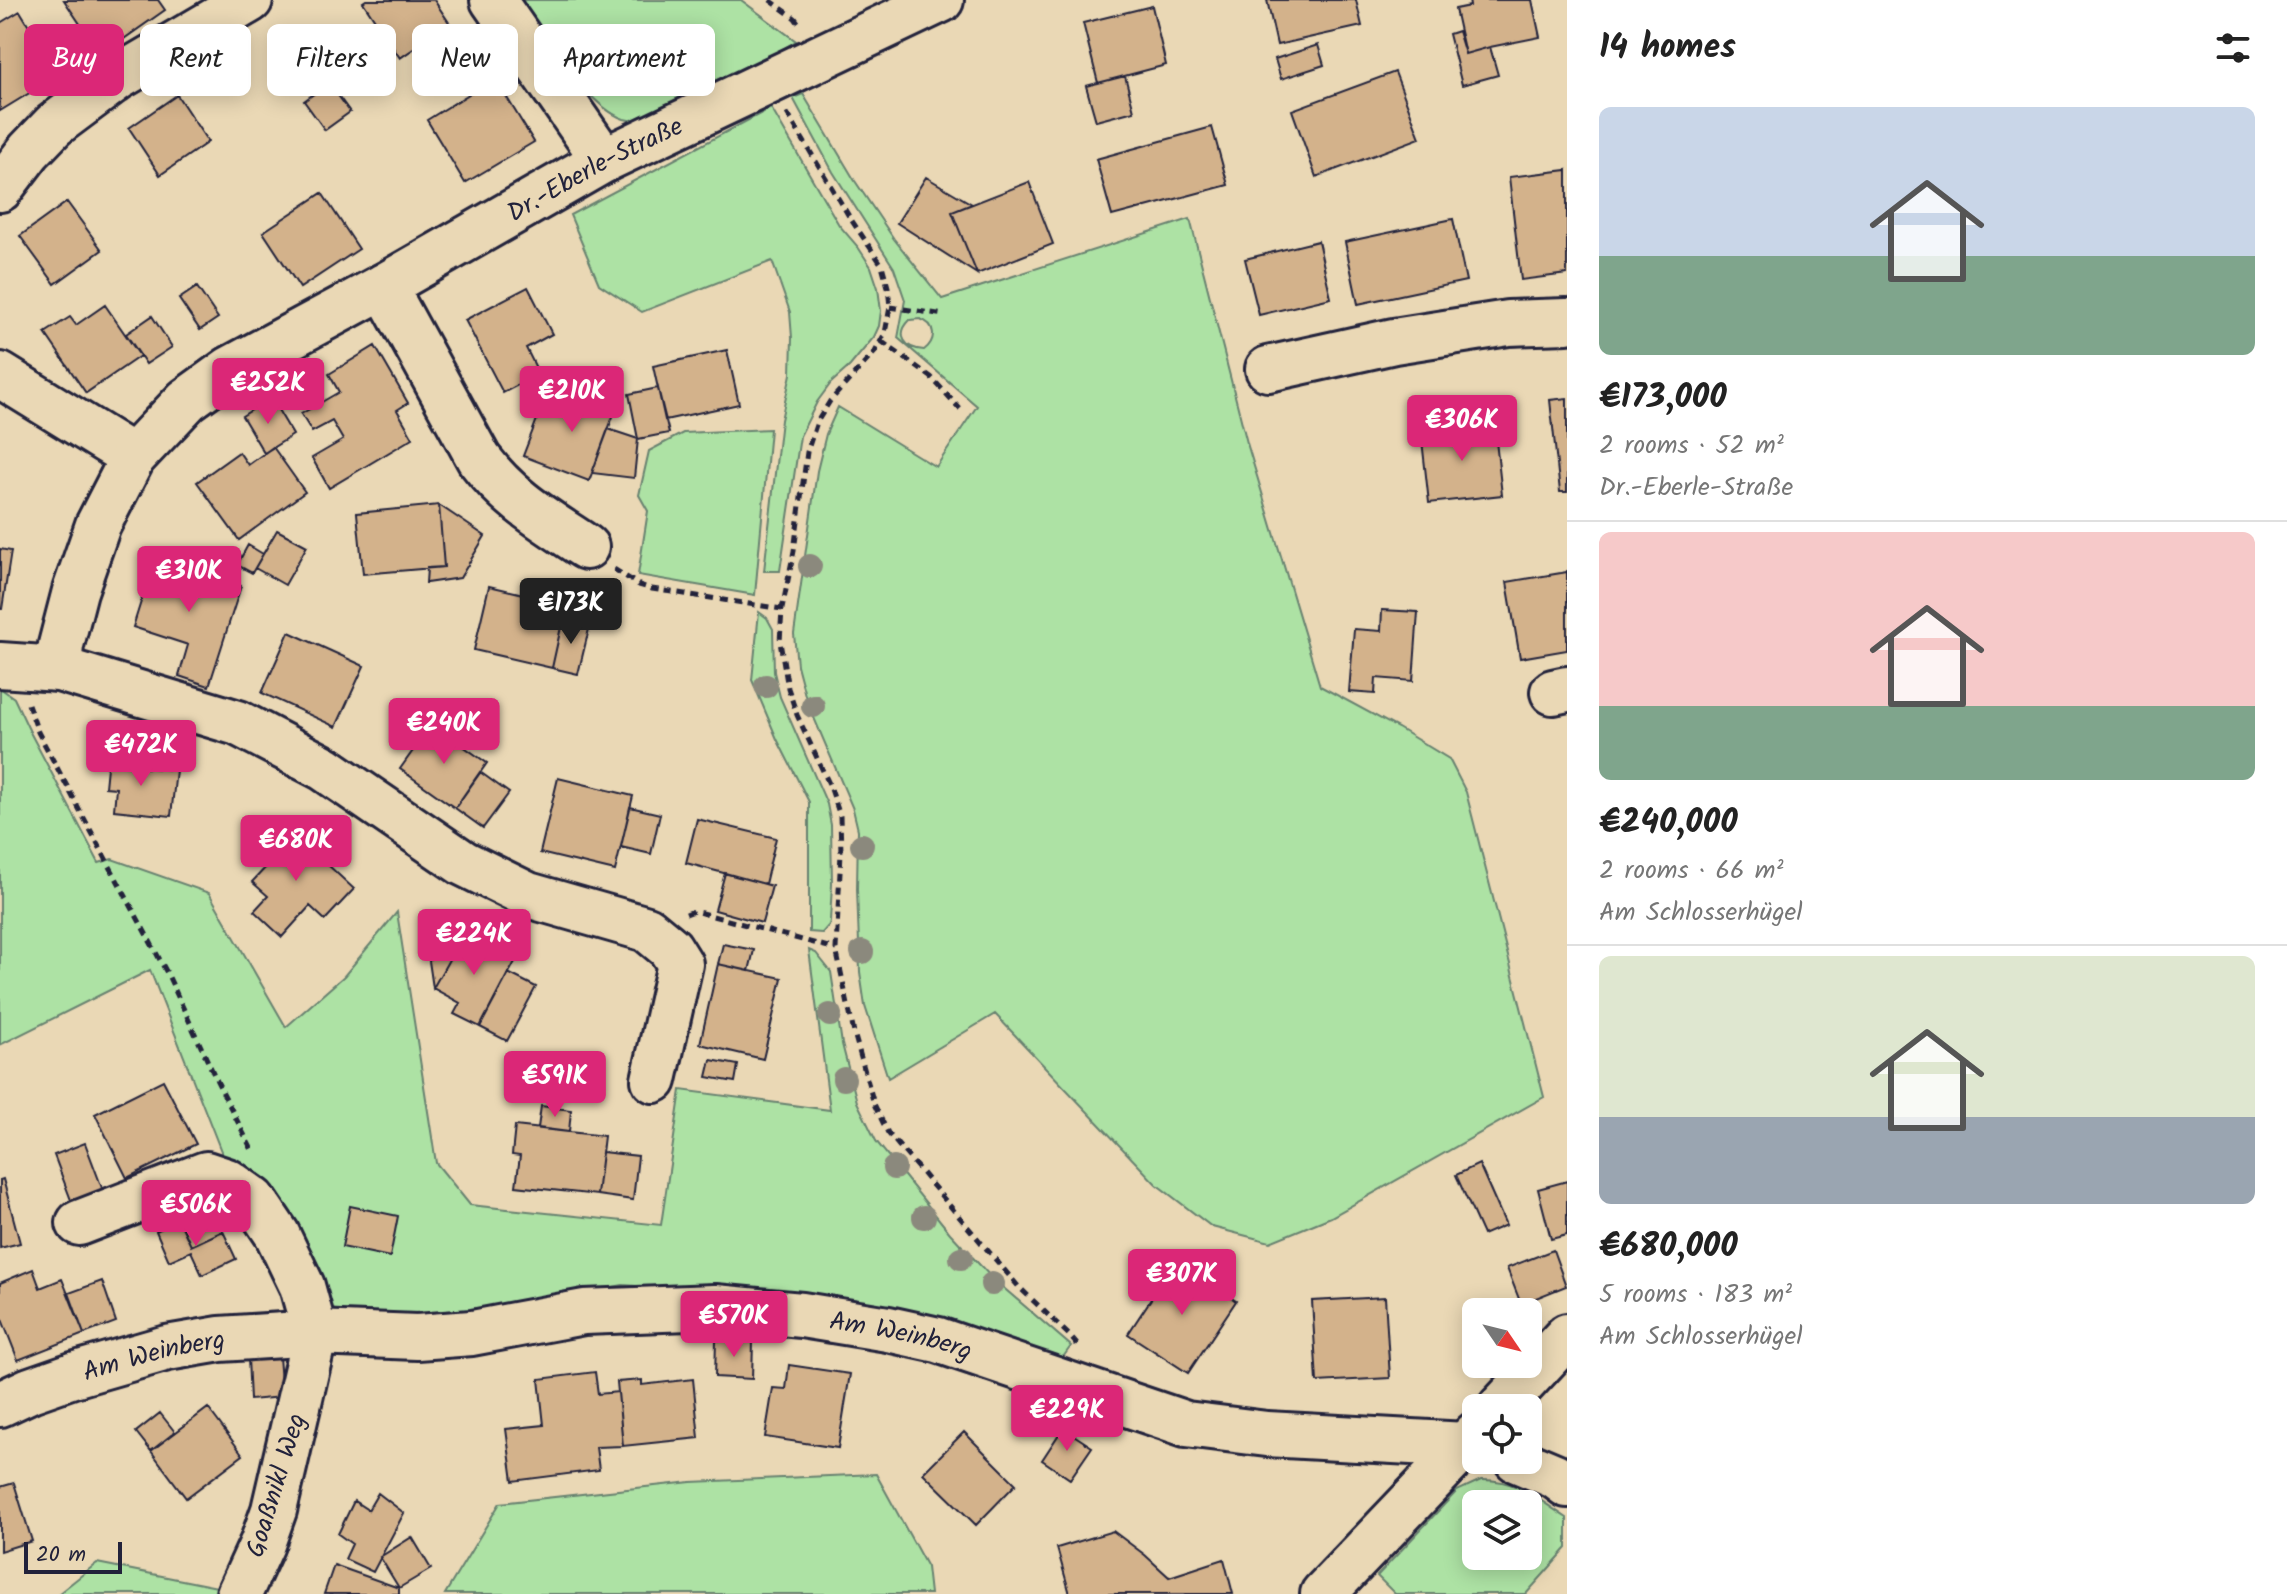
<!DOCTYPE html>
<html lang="en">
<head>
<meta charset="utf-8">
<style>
  :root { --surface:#fff; --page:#f6f6f6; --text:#222; --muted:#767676; --line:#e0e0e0; --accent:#db2777 }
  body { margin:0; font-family:Kalam,sans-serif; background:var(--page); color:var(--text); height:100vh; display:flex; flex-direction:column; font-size:30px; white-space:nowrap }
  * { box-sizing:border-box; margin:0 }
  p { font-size:26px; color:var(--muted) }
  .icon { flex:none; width:44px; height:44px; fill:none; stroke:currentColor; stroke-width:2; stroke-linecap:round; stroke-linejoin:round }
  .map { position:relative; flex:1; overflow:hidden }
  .panel { display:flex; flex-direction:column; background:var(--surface); width:720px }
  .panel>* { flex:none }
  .top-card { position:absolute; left:24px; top:24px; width:760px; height:72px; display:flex; gap:16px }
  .needle { width:52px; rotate:125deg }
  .fabs { position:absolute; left:1462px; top:1298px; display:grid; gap:16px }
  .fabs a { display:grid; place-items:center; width:80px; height:80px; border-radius:12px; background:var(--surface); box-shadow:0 4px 20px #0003; font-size:40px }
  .scale { position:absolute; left:24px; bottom:20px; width:98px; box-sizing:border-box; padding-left:8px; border:4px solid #22223b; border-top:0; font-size:22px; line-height:28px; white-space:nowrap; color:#22223b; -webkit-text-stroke:6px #ead8b5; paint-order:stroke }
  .price { position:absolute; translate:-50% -68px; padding:0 18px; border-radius:8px; background:var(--accent); color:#fff; font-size:26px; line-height:52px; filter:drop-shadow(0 2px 4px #0008) }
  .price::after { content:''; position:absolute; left:50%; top:48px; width:24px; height:18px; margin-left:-12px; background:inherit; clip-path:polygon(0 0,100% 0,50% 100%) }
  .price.selected { background:#222; color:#fff }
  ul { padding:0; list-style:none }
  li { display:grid; align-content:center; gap:16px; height:424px; padding:0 32px }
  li+li { border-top:2px solid var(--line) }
  li span { display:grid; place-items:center; height:248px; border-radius:12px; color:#555 }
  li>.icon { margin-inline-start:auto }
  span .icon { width:144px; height:144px; fill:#fffc; stroke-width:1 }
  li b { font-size:34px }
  h2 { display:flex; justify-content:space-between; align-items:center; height:96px; padding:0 32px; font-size:34px }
  .tag { padding:0 28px; border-radius:12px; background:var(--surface); box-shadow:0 4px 20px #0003; font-size:28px; line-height:72px }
  .tag.selected { background:var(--accent); color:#fff }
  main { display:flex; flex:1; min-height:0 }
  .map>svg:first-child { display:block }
  .green { fill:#ade2a4; stroke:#688270; stroke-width:2; fill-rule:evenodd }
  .building { fill:#d3b28b; stroke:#22223b; stroke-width:2 }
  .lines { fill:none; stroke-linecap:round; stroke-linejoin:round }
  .minor-casing { stroke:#22223b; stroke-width:50 }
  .path { stroke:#22223b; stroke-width:5; stroke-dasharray:8 6; stroke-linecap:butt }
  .minor { stroke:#ead8b5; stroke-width:44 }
  .tree { fill:#8b897d }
  .labels { text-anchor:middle; stroke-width:6; stroke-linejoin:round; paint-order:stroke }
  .street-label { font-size:26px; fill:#22223b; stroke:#ead8b5 }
</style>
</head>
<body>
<main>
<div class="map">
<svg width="1567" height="1594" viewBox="0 0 1567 1594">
  <rect width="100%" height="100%" fill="#ead8b5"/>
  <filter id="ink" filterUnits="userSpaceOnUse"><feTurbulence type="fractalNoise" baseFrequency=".0125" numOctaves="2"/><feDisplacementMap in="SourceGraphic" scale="16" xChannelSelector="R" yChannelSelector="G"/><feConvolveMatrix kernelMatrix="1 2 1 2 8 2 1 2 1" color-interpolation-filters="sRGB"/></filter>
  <g filter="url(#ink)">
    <path class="green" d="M 517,0 L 741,0 L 796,41 L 667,118 C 653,120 638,123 624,119 C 587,107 541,31 517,0 Z
      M 803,94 L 855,181 L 894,239 L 942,299 L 1190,219 L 1247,443 L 1320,686 L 1398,728 L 1449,759 L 1466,792 L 1544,1097 L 1331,1217 L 1270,1242 L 1212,1227 L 1156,1184 L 995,1014 L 888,1078 L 865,1006 L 860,972 L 857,889 L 858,830 L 853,809 L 806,699 L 797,665 L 794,634 L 817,471 L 826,434 L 838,407 L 936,467 L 977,406 L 898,338 L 905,300 L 894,268 L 833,172 L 793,98 ZM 920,319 C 936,324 937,340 924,350 C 905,349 895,335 910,320 Z
      M 771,108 L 839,225 L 858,247 L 871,267 L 878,288 L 881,311 L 879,326 L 874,337 L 850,366 L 831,383 L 817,402 L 800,436 L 780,571 L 764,571 L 781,420 L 791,374 L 792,338 L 790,312 L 772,261 L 642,312 L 599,284 L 570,215 Z
      M 770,429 L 755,595 L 638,575 L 648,511 L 639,495 L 649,451 L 683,433 Z
      M 759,612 L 767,618 L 773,629 L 774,672 L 780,697 L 827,804 L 831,825 L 832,884 L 830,921 L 829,925 L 822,933 L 809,932 L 809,802 L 777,739 L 752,680 Z
      M 0,688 L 14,698 L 31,734 L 99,863 L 112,859 L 209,893 L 286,1027 L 344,976 L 397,912 L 436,1163 L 470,1205 L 661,1225 L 681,1090 L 830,1110 L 809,950 L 816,953 L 831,972 L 842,1044 L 857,1102 L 876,1141 L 950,1233 L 992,1278 L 1071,1346 L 1061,1360 L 748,1294 L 623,1285 L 495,1309 L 421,1316 L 329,1310 L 228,1169 L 150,970 L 0,1045 Z
      M 876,1474 L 927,1567 L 930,1594 L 445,1594 L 500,1503 L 691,1482 Z
      M 1481,1480 C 1518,1479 1537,1499 1567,1518 L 1567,1548 L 1526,1594 L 1395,1594 L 1377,1576 L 1457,1491 ZM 1476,1504 L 1528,1504 L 1528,1556 L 1476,1556 Z
      M 97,1563 L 227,1589 L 240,1594 L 58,1594 Z"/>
    <path class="building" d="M 64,0 L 158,0 L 165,10 L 101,55 Z
      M 366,0 L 434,0 L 450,24 L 400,58 L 363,2 Z
      M 1267,0 L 1356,0 L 1362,26 L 1277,45 Z
      M 1469,0 L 1532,0 L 1540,37 L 1490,47 L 1465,54 L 1455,9 L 1470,6 Z
      M 1152,6 L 1166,65 L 1098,83 L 1083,23 Z
      M 20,11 L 59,75 L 0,111 L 0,23 Z
      M 1458,31 L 1465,54 L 1490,47 L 1498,75 L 1462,85 L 1449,34 Z
      M 1318,45 L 1324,65 L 1281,79 L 1275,59 Z
      M 1395,72 L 1420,138 L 1316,177 L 1292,110 Z
      M 1125,76 L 1134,111 L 1096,121 L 1086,86 Z
      M 495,78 L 534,142 L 465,183 L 427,120 Z
      M 329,83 L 350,112 L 325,130 L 304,101 Z
      M 177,95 L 208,142 L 160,175 L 129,128 Z
      M 1212,127 L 1228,185 L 1112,216 L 1096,159 Z
      M 1567,170 L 1567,274 L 1521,280 L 1509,177 Z
      M 926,177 L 972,204 L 952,212 L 977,274 L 897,223 Z
      M 1029,182 L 1053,244 L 977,274 L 952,212 Z
      M 322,193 L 359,249 L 300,288 L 263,232 Z
      M 67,202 L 102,250 L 55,284 L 20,236 Z
      M 1453,219 L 1466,281 L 1358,304 L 1345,242 Z
      M 1318,241 L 1331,298 L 1259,315 L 1245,259 Z
      M 197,287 L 218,318 L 200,330 L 179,299 Z
      M 528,287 L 552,334 L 526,348 L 539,374 L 503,393 L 465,320 Z
      M 105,305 L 140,356 L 86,393 L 45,333 L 70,317 L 76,325 Z
      M 152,316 L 172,347 L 146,364 L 126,334 Z
      M 375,346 L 408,403 L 397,410 L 413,438 L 329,488 L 312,458 L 343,440 L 332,421 L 312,432 L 301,414 L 339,392 L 329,374 Z
      M 727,350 L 739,404 L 665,420 L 653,366 Z
      M 571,385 L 618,403 L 589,481 L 523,456 L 541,409 L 560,416 Z
      M 658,388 L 669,433 L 638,439 L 629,394 Z
      M 271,398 L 293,435 L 264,453 L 242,416 Z
      M 1567,398 L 1567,492 L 1560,492 L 1550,400 Z
      M 1494,423 L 1502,495 L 1429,503 L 1421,431 Z
      M 608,429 L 638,439 L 634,478 L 592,473 Z
      M 273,447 L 305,492 L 239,540 L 197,482 L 239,452 L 248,465 Z
      M 439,505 L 444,567 L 363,574 L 357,513 Z
      M 439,505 L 485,536 L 460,578 L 426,583 L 427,568 L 444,567 Z
      M 277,530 L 307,546 L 285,585 L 255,568 Z
      M 248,545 L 263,554 L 252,573 L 237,565 Z
      M 0,549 L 11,551 L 2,609 L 0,609 Z
      M 155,557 L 241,586 L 209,686 L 179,676 L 188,645 L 133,627 Z
      M 1567,572 L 1567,650 L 1520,658 L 1507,582 Z
      M 489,586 L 566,604 L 552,668 L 474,650 Z
      M 1382,610 L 1418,612 L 1413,681 L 1376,678 L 1375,694 L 1349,692 L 1354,629 L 1381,631 Z
      M 563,618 L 590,625 L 578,674 L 552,668 Z
      M 289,632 L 364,666 L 336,727 L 262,693 Z
      M 432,724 L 487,763 L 455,808 L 400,769 Z
      M 108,757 L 129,759 L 128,766 L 176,770 L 171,816 L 114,810 L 116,788 L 105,787 Z
      M 480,772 L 509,793 L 483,828 L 455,808 Z
      M 558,778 L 633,796 L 615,871 L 540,853 Z
      M 630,807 L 660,814 L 651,854 L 621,847 Z
      M 697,819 L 776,838 L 765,884 L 686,863 Z
      M 285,825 L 354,889 L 325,920 L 310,906 L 282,937 L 254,911 L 268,896 L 252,882 L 267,866 L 257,857 Z
      M 725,873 L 772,886 L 762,923 L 715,910 Z
      M 456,913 L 494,932 L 488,944 L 465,931 L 433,988 L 429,961 Z
      M 465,931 L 516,960 L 480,1027 L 454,1014 L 460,1003 L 433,988 Z
      M 723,944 L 754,950 L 749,971 L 718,964 Z
      M 718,964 L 782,978 L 763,1059 L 700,1044 Z
      M 508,973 L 536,987 L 507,1041 L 480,1027 Z
      M 711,1060 L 738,1065 L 735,1082 L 707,1077 Z
      M 163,1080 L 196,1144 L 127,1178 L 95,1114 Z
      M 541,1106 L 571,1110 L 569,1132 L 538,1128 Z
      M 515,1126 L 604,1136 L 597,1195 L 516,1186 L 520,1156 L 512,1155 Z
      M 85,1143 L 105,1196 L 74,1208 L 54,1155 Z
      M 602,1152 L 638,1156 L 633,1200 L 597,1195 Z
      M 1479,1164 L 1506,1225 L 1483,1235 L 1456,1175 Z
      M 3,1179 L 20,1243 L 0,1248 L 0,1180 Z
      M 1567,1181 L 1567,1235 L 1551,1239 L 1538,1189 Z
      M 207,1196 L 223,1231 L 191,1246 L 175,1210 Z
      M 350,1206 L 398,1216 L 390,1257 L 342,1247 Z
      M 179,1220 L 191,1246 L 223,1231 L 236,1259 L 202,1275 L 191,1251 L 169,1261 L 156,1231 Z
      M 1553,1250 L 1566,1286 L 1521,1304 L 1507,1268 Z
      M 1176,1261 L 1236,1301 L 1188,1373 L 1128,1334 Z
      M 33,1269 L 40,1288 L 62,1279 L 84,1334 L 18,1360 L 0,1314 L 0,1283 Z
      M 102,1281 L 116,1322 L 84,1334 L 69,1293 Z
      M 1385,1297 L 1390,1378 L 1317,1382 L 1312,1301 Z
      M 716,1340 L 753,1341 L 752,1379 L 715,1377 Z
      M 279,1356 L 282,1397 L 250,1400 L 248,1358 Z
      M 789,1365 L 850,1374 L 838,1448 L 765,1437 L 773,1388 L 786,1389 Z
      M 595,1372 L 598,1394 L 618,1392 L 623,1446 L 596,1447 L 599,1470 L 513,1481 L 506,1429 L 544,1425 L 539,1379 Z
      M 693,1379 L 699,1438 L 623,1446 L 617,1382 L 642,1380 L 642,1385 Z
      M 208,1408 L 243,1455 L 186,1498 L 151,1451 Z
      M 160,1413 L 175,1432 L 151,1451 L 136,1432 Z
      M 1063,1428 L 1092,1447 L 1070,1479 L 1042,1460 Z
      M 964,1432 L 1016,1484 L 976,1525 L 923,1473 Z
      M 14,1483 L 32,1541 L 0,1551 L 0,1487 Z
      M 378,1493 L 404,1513 L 373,1572 L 345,1559 L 352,1544 L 338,1534 L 354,1501 L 368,1510 Z
      M 1113,1531 L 1145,1555 L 1169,1577 L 1224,1559 L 1233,1594 L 1070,1594 L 1057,1548 Z
      M 412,1537 L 431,1569 L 399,1588 L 380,1557 Z
      M 334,1565 L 399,1588 L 399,1594 L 324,1594 Z"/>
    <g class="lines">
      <g class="minor-casing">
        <g id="minor">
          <path d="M 493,0 L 604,160"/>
          <path d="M 0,189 L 29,151 L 54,125 L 117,78 L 250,0"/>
          <path d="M 384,286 L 479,459 C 510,500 544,519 586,547"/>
          <path d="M 1268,369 L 1394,341 L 1508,323 L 1567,321"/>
          <path d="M 0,375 L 133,457"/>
          <path d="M 0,665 L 59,669 L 238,723 L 324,768 L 463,863 L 528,895 L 647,929 L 670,948 L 680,964 L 654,1080"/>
          <path id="s1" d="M 59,669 L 61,645 L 75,591 L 98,525 L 133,457 L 187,400 L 230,369 L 384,286 L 604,160 L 941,0"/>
          <path d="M 1553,692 L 1567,689"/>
          <path d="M 79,1223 L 206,1174 L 227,1181 L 254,1200 L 277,1234 L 302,1286 L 315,1333 L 274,1510 L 262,1544 L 239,1594"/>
          <path id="s2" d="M 0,1404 L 30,1390 L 73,1375 L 167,1348 L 220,1339 L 315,1333 L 417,1337 L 472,1333 L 584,1312 L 715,1307 L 802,1315 L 888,1329 L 938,1340 L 1186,1424 L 1267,1434 L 1466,1445 L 1476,1447"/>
          <path d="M 1500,1408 L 1567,1336"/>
          <path d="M 1517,1460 L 1555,1476 L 1567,1485"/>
          <path d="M 1323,1594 L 1476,1434"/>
        </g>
      </g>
      <path class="path" d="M 770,0 L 795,18 L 800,25
        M 787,113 L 850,218 L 882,265 L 888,287 L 890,307 L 885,333 L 875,352 L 830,401 L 817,422 L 807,452 L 794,551 L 782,609 L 780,642 L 788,688 L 797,715 L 830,786 L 840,816 L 841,853 L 836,949 L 854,1033 L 874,1104 L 888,1133 L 1018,1286 L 1069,1335 L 1079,1347
        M 890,307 L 945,315
        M 881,341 L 931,377 L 960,409
        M 614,569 L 639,585 L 652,589 L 782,609
        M 28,704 L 38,732 L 167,973 L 216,1079 L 253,1152
        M 686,914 L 694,911 L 836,949"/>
      <use href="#minor" class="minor"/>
    </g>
    <g class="tree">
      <circle cx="810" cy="566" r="12"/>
      <circle cx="766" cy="686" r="12"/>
      <circle cx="813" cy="706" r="12"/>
      <circle cx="862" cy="845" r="12"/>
      <circle cx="862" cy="952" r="12"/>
      <circle cx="830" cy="1015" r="12"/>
      <circle cx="844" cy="1079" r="12"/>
      <circle cx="894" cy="1168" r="12"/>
      <circle cx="924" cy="1217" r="12"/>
      <circle cx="961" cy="1258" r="12"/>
      <circle cx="992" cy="1284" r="12"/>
    </g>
  </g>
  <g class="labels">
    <g class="street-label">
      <text dy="9" stroke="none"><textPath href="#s1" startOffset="774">Dr.-Eberle-Straße</textPath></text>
      <text dy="9" stroke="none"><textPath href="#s2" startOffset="916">Am Weinberg</textPath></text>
      <text dy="9" stroke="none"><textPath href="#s2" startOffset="162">Am Weinberg</textPath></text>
      <text transform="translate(275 1485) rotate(-73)" y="9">Goaßnikl Weg</text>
    </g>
  </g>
</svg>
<div class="fabs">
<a><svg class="needle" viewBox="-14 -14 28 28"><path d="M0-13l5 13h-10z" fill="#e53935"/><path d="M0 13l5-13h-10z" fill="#767676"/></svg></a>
<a><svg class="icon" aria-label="locate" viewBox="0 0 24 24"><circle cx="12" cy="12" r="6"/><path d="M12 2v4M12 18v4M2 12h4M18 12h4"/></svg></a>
<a><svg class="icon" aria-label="layers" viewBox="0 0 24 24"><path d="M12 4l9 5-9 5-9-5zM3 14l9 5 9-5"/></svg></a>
</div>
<div class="scale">20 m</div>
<b class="price" style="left:268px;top:426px">€252K</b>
<b class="price" style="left:572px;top:434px">€210K</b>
<b class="price" style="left:1462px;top:463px">€306K</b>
<b class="price" style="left:189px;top:614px">€310K</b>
<b class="price selected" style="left:571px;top:646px">€173K</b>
<b class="price" style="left:444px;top:766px">€240K</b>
<b class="price" style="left:141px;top:788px">€472K</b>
<b class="price" style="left:296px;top:883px">€680K</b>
<b class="price" style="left:474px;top:977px">€224K</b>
<b class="price" style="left:555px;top:1119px">€591K</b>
<b class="price" style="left:196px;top:1248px">€506K</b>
<b class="price" style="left:1182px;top:1317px">€307K</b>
<b class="price" style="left:734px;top:1359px">€570K</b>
<b class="price" style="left:1067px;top:1453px">€229K</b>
<div class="top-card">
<a class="tag selected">Buy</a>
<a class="tag">Rent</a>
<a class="tag">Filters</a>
<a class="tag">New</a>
<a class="tag">Apartment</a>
</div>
</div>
<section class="panel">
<h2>14 homes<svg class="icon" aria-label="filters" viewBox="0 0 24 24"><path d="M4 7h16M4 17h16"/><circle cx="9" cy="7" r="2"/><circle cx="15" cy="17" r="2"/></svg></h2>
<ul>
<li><span style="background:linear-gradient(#c9d6e8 60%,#7fa58c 0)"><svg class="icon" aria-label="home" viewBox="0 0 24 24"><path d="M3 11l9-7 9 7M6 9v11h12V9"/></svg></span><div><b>€173,000</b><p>2 rooms · 52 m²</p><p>Dr.-Eberle-Straße</p></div></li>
<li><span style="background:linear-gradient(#f6c9c9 70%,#7fa58c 0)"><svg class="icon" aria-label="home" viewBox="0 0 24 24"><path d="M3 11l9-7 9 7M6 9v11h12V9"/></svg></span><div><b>€240,000</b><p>2 rooms · 66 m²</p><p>Am Schlosserhügel</p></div></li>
<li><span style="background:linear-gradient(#dfe7d0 65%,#9aa5b1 0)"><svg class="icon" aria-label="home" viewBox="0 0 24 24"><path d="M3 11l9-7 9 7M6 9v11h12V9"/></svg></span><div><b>€680,000</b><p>5 rooms · 183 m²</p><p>Am Schlosserhügel</p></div></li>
</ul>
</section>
</main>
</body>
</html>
